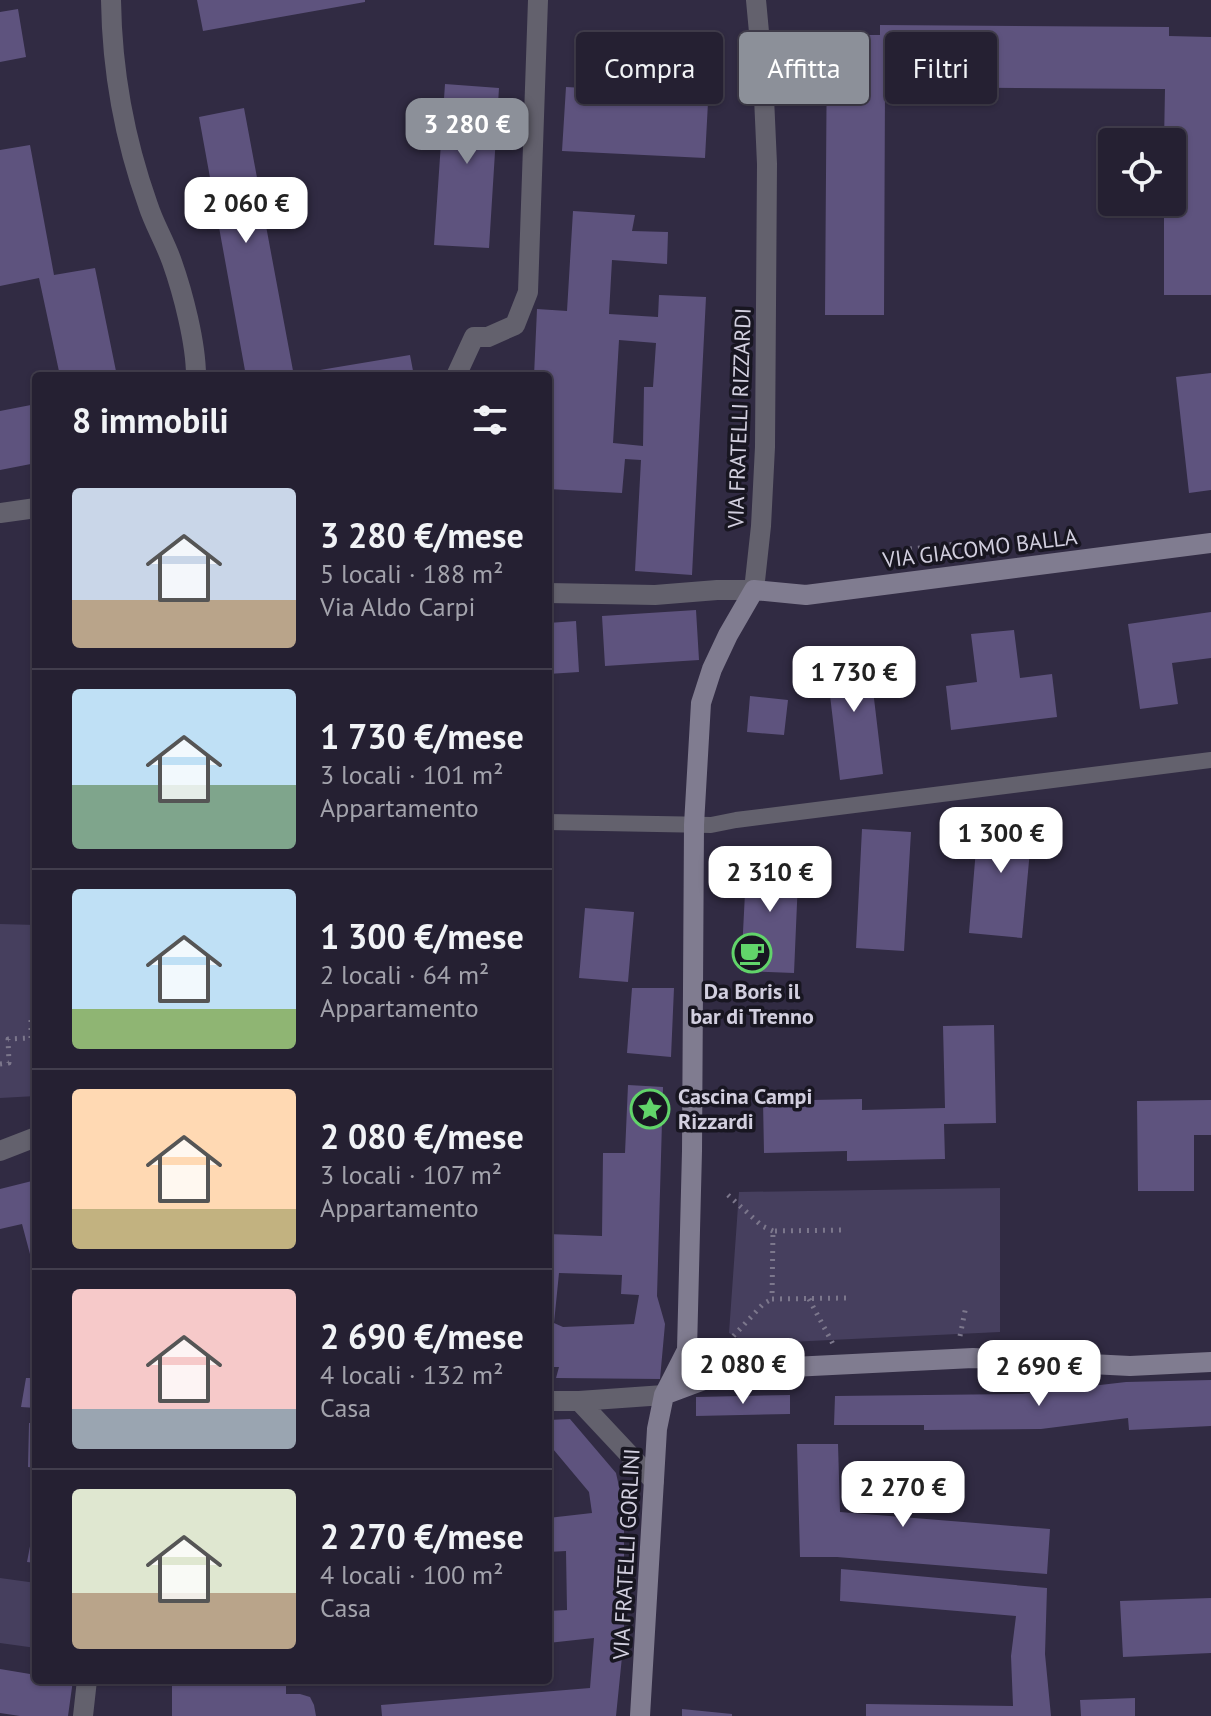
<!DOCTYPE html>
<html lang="it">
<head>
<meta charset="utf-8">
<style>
  :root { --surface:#252032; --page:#2d283a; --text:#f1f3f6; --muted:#a3a3ac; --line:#423e4d; --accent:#8c9099 }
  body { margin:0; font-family:"PT Sans",sans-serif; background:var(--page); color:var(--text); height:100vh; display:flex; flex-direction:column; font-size:30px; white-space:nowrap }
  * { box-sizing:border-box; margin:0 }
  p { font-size:26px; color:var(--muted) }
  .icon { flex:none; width:44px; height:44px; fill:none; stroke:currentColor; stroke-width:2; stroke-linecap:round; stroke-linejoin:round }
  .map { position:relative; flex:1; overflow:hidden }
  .drawer { position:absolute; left:32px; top:372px; width:520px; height:1312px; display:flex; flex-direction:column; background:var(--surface); border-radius:8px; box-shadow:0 2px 6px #0004,0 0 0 2px var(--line) }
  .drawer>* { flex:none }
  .hud { position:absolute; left:576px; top:32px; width:514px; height:72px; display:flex; gap:16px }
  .buttons { position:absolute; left:1098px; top:128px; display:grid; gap:16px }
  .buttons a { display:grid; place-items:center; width:88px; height:88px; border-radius:8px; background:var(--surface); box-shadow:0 2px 6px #0004,0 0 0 2px var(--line); font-size:40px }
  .price { position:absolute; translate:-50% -68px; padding:0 18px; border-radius:16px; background:#fff; color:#222; font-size:26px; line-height:52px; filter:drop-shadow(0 2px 4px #0008) }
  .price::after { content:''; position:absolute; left:50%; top:48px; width:24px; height:18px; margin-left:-12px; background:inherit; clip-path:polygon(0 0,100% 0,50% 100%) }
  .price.selected { background:var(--accent); color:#fff }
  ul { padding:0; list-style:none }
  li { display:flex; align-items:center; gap:24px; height:200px; padding:0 40px }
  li+li { border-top:2px solid var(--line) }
  li span { display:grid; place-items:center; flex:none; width:224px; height:160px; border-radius:8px; color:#555 }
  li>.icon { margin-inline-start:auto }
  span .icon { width:96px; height:96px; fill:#fffc; stroke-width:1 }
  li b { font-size:34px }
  h2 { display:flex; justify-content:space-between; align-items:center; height:96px; padding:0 40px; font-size:34px }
  .chip { padding:0 28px; border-radius:8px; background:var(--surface); box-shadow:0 2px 6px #0004,0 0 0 2px var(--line); font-size:28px; line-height:72px }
  .chip.selected { background:var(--accent); color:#fff }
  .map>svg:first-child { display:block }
  .green { fill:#463f5e }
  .building { fill:#5e537e; fill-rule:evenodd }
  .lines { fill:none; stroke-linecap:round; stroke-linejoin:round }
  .path { stroke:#7c778c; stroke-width:5; stroke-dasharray:2 6; stroke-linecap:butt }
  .lane { stroke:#63616d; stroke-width:16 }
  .street { stroke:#63616d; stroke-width:20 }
  .secondary { stroke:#807c90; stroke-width:20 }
  .labels { text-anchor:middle; stroke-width:7; stroke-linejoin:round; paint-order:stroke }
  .street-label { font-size:22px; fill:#d2cfdf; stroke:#181621 }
  .poi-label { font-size:22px; font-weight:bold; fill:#d2cfdf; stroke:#181621 }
</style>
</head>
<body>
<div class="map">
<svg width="1211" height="1716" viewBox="0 0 1211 1716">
  <rect width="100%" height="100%" fill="#312b43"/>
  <path class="green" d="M 0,924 L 36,925 L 36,1096 L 0,1098 Z
    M 1000,1188 L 1000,1332 L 748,1344 L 729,1333 L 739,1192 Z
    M 0,1578 L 36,1583 L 36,1648 L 0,1643 Z"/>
  <path class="building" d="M 197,0 L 365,0 L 365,2 L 203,31 Z
    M 18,9 L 26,57 L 0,62 L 0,12 Z
    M 880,25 L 1169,27 L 1169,36 L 1211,37 L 1211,295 L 1164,295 L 1164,202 L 1172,202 L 1172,142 L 1164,142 L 1165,89 L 885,87 L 884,315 L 825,315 L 827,35 L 880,35 Z
    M 642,43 L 711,47 L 705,158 L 562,151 L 566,87 L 640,91 Z
    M 445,84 L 499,88 L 489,248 L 434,245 Z
    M 244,108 L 294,376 L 246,376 L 199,117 Z
    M 30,145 L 54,275 L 95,268 L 117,376 L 60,376 L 39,278 L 0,286 L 0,150 Z
    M 573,211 L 635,215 L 632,231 L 668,232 L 667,264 L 612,260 L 609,314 L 658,317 L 659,295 L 706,297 L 692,575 L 635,571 L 641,460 L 625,459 L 622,493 L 548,489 L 548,443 L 550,444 L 553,399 L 548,399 L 548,376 L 534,376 L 537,309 L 567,311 ZM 619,340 L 656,343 L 653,387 L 644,387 L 643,446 L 613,443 Z
    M 410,355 L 414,376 L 296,376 L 296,374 Z
    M 1211,373 L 1211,490 L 1189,493 L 1176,377 Z
    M 36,404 L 36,463 L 0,470 L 0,411 Z
    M 696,610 L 699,660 L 605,666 L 602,616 Z
    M 1211,612 L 1211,658 L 1172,663 L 1178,704 L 1140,709 L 1128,624 Z
    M 576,621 L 579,672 L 548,674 L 548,623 Z
    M 1014,630 L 1020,678 L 1052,674 L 1057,717 L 951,730 L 946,686 L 977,682 L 971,634 Z
    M 868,648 L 883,774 L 840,780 L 825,653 Z
    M 750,696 L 788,700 L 784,735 L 747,732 Z
    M 979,813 L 1033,817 L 1022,938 L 969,933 Z
    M 862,829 L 911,832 L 904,951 L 856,948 Z
    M 747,854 L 799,857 L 794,973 L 741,971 Z
    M 585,908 L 634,912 L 628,982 L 579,978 Z
    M 548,987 L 553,988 L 553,1053 L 548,1053 Z
    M 632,988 L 674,988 L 671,1057 L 627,1053 Z
    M 994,1025 L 996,1123 L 944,1124 L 945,1159 L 847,1161 L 847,1151 L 764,1153 L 763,1101 L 862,1099 L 862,1110 L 945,1108 L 943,1026 Z
    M 628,1085 L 663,1087 L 657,1296 L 665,1324 L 660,1379 L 556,1378 L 559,1367 L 548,1367 L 548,1234 L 602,1236 L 603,1153 L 625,1153 ZM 559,1273 L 622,1275 L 621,1294 L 639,1295 L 634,1324 L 563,1327 L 554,1323 Z
    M 1211,1100 L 1211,1135 L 1194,1135 L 1194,1191 L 1138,1191 L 1137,1101 Z
    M 36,1180 L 36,1273 L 35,1273 L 22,1224 L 0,1229 L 0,1189 Z
    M 26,1378 L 36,1378 L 36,1408 L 21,1407 Z
    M 1211,1380 L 1211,1426 L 1129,1430 L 1128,1418 L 1041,1429 L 924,1430 L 924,1425 L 834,1425 L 835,1396 L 1022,1394 L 1126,1382 Z
    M 790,1395 L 790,1414 L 696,1416 L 696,1397 Z
    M 570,1419 L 616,1473 L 624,1509 L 624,1637 L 616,1716 L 382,1716 L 381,1705 L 590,1688 L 594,1638 L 548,1643 L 548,1611 L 567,1610 L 566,1551 L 548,1552 L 548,1518 L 592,1513 L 589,1492 L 553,1449 L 548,1450 L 548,1420 Z
    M 29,1423 L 36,1423 L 36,1468 L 28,1467 Z
    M 797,1444 L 838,1444 L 840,1512 L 1050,1529 L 1047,1574 L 837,1557 L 800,1557 Z
    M 35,1520 L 36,1521 L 36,1563 L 27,1562 Z
    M 841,1569 L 1047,1588 L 1045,1654 L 1051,1716 L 866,1716 L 866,1704 L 1013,1706 L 1011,1656 L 1016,1616 L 840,1601 Z
    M 1211,1598 L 1211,1653 L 1123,1657 L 1120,1601 Z
    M 0,1669 L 36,1675 L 36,1680 L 73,1680 L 68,1716 L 20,1716 L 0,1713 Z
    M 270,1680 L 286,1680 L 286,1694 L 300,1694 L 310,1697 L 314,1705 L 316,1716 L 172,1716 L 172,1684 L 270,1685 Z
    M 1135,1698 L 1135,1716 L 1081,1716 L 1080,1700 Z
    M 682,1709 L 732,1714 L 732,1716 L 682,1716 Z"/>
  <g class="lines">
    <path class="path" d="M 910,549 L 956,544
      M 0,1064 L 9,1063 L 8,1039 L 31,1038 L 31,1018 L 36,1018
      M 728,1195 L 762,1226 L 773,1231
      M 846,1298 L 772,1299 L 773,1231 L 847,1230
      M 809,1299 L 833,1344
      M 960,1336 L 966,1306
      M 728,1342 L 763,1304 L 772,1299"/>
    <path class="lane" d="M 548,822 L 711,825 L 736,820 L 1211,760"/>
    <path class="street" d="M 111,0 C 112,71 124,138 148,205 C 154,224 165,242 172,262 C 183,293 196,343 196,376
      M 456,376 L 474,337 L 488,337 L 515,325 L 528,292 L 538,0
      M 0,513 L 36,508
      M 548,593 L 655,595 L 717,590 L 754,590 L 761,526 L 765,447 L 767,164 L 763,75 L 756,0
      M 0,1151 L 36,1137
      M 548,1401 L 579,1401 L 664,1395
      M 579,1401 L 654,1481
      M 83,1716 L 87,1680"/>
    <path class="secondary" d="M 664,1395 L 731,1370 L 973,1358 L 1130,1366 L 1211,1362
      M 640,1716 L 657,1429 L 664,1395 L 687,1350 L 692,1151 L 694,825 L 701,703 L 712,669 L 728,635 L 754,590 L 806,595 L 1211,543"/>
  </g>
  <defs>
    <g id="cafe-ring" transform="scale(2)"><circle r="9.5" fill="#181621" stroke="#61d46a" stroke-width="1.5"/><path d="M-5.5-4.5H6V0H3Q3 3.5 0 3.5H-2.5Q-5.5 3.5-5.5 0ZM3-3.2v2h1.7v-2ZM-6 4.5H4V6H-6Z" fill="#61d46a"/></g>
    <g id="sight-ring" transform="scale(2)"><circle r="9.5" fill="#181621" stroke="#61d46a" stroke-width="1.5"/><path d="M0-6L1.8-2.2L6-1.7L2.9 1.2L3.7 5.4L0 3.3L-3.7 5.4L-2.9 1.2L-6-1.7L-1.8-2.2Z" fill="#61d46a"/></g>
  </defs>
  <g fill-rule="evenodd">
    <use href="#cafe-ring" x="752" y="953"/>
    <use href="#sight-ring" x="650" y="1109"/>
  </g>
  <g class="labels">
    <g class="street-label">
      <text transform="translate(739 418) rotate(-88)" y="8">VIA FRATELLI RIZZARDI</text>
      <text transform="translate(980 548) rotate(-7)" y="8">VIA GIACOMO BALLA</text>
      <text transform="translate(626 1554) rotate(-87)" y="8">VIA FRATELLI GORLINI</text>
    </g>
    <g class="poi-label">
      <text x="752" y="999">Da Boris il<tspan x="752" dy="25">bar di Trenno</tspan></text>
      <text x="678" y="1104" text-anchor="start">Cascina Campi<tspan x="678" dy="25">Rizzardi</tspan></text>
    </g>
  </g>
</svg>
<div class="buttons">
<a><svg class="icon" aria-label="locate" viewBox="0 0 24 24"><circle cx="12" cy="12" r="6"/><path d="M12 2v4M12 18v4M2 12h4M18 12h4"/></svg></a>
</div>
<b class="price selected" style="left:467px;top:166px">3 280 €</b>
<b class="price" style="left:246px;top:245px">2 060 €</b>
<b class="price" style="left:854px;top:714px">1 730 €</b>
<b class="price" style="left:1001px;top:875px">1 300 €</b>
<b class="price" style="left:770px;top:914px">2 310 €</b>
<b class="price" style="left:743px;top:1406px">2 080 €</b>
<b class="price" style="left:1039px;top:1408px">2 690 €</b>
<b class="price" style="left:903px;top:1529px">2 270 €</b>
<div class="hud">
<a class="chip">Compra</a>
<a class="chip selected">Affitta</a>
<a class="chip">Filtri</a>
</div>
<section class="drawer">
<h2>8 immobili<svg class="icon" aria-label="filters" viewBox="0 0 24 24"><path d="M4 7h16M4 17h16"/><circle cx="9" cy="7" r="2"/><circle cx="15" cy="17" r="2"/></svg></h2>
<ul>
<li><span style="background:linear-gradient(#c9d6e8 70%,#b9a48a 0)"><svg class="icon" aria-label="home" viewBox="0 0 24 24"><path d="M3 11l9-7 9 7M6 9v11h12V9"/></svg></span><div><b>3 280 €/mese</b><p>5 locali · 188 m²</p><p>Via Aldo Carpi</p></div></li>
<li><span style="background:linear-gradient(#bfe0f5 60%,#7fa58c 0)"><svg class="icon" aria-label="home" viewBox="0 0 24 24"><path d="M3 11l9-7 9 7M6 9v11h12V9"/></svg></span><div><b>1 730 €/mese</b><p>3 locali · 101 m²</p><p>Appartamento</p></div></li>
<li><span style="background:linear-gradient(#bfe0f5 75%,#8fb573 0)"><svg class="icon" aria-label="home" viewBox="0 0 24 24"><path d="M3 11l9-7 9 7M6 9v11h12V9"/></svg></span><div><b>1 300 €/mese</b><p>2 locali · 64 m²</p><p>Appartamento</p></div></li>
<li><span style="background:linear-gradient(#ffd9b3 75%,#c2b280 0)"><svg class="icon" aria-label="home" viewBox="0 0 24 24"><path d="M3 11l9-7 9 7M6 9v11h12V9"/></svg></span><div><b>2 080 €/mese</b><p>3 locali · 107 m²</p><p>Appartamento</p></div></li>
<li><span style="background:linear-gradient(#f6c9c9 75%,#9aa5b1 0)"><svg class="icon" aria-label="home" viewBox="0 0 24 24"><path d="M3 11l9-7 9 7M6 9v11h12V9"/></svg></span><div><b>2 690 €/mese</b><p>4 locali · 132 m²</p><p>Casa</p></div></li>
<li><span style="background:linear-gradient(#dfe7d0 65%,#b9a48a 0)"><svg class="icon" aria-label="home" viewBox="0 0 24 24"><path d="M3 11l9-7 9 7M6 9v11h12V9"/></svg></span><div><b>2 270 €/mese</b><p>4 locali · 100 m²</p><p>Casa</p></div></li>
</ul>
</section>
</div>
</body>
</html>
